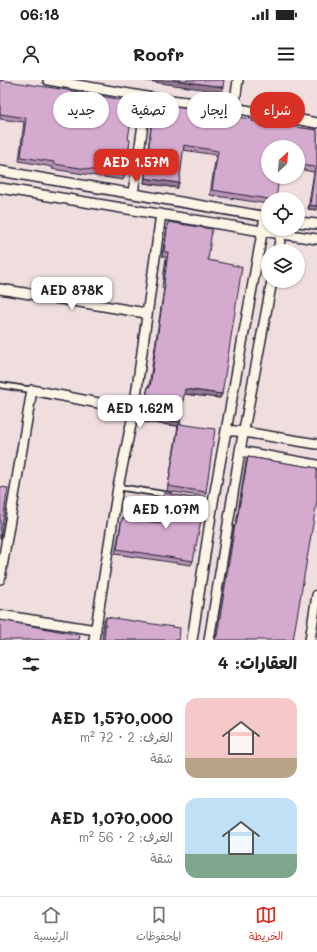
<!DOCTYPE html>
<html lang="ar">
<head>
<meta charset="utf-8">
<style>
  :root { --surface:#fff; --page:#f2f2f2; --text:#222; --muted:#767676; --line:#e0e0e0; --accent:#d93025 }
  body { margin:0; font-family:Mali,"Playpen Sans Arabic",sans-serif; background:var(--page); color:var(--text); direction:rtl; height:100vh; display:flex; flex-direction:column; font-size:15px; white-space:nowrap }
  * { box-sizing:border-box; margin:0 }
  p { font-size:13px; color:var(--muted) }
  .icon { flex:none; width:22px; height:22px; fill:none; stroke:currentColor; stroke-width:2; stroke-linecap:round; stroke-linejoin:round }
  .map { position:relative; height:560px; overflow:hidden; direction:ltr }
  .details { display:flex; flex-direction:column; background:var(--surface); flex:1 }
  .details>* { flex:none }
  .banner { position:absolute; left:12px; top:12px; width:293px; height:36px; direction:rtl; display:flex; gap:8px }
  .needle { width:26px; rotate:26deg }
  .tools { position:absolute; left:261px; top:60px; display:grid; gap:8px }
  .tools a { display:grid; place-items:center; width:44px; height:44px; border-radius:50%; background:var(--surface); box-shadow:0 1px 3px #0004; font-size:20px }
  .price { position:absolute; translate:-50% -34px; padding:0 9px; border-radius:8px; background:#fff; color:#222; font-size:13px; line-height:26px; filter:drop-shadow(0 1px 2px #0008) }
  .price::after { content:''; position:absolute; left:50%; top:24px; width:12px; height:9px; margin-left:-6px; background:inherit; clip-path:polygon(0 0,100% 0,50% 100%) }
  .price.selected { background:var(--accent); color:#fff }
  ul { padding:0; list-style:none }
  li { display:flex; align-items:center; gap:12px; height:100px; padding:0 20px }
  li span { display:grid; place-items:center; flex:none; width:112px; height:80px; border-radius:12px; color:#555 }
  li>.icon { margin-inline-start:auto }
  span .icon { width:48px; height:48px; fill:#fffc; stroke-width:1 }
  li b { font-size:17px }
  h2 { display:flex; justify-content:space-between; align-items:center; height:48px; padding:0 20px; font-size:17px }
  .chip { padding:0 14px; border-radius:18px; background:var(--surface); box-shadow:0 1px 3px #0004; font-size:14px; line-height:36px }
  .chip.selected { background:var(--accent); color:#fff }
  .status { display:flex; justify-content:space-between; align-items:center; height:28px; padding:0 20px; background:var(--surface); direction:ltr }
  .status svg { height:11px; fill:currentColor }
  header { display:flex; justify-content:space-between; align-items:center; height:52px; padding:0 20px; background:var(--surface); font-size:18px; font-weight:700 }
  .dock { display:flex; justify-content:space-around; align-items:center; height:56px; border-top:1px solid var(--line); background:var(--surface); font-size:11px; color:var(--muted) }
  .dock a { display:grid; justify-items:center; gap:2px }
  .dock .selected { color:var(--accent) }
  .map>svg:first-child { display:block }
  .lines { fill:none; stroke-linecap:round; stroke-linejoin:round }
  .service-casing { stroke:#22223b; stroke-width:8 }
  .minor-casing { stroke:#22223b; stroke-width:12 }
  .service { stroke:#fcf5e5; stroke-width:4.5 }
  .minor { stroke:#fcf5e5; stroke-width:9 }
  .wall { fill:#b792b2; stroke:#22223b }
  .shaded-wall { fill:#957791; stroke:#22223b }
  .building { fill:#d5aacf; stroke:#22223b }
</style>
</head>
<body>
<div class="status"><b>06:18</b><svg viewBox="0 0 49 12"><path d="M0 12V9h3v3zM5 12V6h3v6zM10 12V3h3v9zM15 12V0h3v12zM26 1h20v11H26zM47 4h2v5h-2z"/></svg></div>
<header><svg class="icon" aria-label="menu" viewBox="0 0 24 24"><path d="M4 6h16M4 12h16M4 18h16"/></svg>Roofr<svg class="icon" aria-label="person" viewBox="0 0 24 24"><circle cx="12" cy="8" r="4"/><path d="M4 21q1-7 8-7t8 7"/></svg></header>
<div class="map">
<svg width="317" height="560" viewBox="0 0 317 560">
  <rect width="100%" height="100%" fill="#f0dede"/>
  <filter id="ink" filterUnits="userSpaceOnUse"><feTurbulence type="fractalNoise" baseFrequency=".025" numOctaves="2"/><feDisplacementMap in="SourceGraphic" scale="8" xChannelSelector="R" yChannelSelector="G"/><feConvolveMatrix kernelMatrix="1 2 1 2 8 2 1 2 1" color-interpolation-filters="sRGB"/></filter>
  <g filter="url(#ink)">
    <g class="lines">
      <g class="service-casing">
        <path id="service" d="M 0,305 L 32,310
          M 118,407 L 169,415"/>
      </g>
      <g class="minor-casing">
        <path id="minor" d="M 48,0 L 147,17 L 234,28 L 317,43
          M 234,28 L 238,0
          M 0,91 L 268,137
          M 0,108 L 262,151 L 317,159
          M 133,113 L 147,17
          M 298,142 L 317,144
          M 278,171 L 282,149
          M 0,209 L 146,233
          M 226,350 L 244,352 L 317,364
          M 240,371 L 317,385
          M 0,499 L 32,310 L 134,330
          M 0,535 L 96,550
          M 94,560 L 118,407 L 134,330 L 161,134
          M 192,560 L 213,422 L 265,137
          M 209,560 L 240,371 L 272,201
          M 310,560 L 317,515"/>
      </g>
      <use href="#service" class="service"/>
      <use href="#minor" class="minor"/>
    </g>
    <path class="wall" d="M 0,0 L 128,59 L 125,95 L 123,100 L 52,89 L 53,87 L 19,81 L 24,42 L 0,39 Z
      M 154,24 L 252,41 L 317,50 L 317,130 L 308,129 L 314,92 L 298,89 L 298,67 L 268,67 L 268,124 L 210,115 L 216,75 L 183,70 L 179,103 L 177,108 L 144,103 L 153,29 Z
      M 168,142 L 208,180 L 222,314 L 220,318 L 184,314 L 180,344 L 206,412 L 205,417 L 167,411 L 178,346 L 143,342 L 147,311 L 148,306 L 149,306 L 164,208 L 162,208 L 166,177 L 162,176 L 167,146 Z
      M 248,377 L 317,388 L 215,558 L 233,449 L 235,445 L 236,445 L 246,381 Z
      M 164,413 L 193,481 L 191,485 L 115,474 L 121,442 L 122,438 L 159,443 L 162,418 Z
      M 106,537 L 179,560 L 102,560 L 104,541 Z"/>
    <path class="shaded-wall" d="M 140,0 L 173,0 L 223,7 L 222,12 Z
      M 145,98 L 179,103 L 177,108 L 144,103 Z
      M 310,125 L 317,126 L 317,130 L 308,129 Z
      M 185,309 L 222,314 L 220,318 L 183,314 Z
      M 144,337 L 180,342 L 179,346 L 179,344 L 178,346 L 143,342 Z"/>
    <path class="building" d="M 0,0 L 67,10 L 134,22 L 128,59 L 130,60 L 125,95 L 54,84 L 54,82 L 21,77 L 26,38 L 0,34 Z
      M 173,0 L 224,0 L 223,7 Z
      M 154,24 L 190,28 L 221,33 L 221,35 L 253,39 L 252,41 L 317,50 L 317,126 L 310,125 L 315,87 L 298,85 L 298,67 L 268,67 L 268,97 L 279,97 L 276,119 L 268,119 L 212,110 L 218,71 L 184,65 L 179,103 L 145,98 Z
      M 168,142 L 212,149 L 208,180 L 242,187 L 222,314 L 185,309 L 180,342 L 144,337 L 148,306 L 150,307 L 165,204 L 164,203 L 168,172 L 164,172 Z
      M 179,344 L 215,349 L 206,412 L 168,406 Z
      M 248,377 L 317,388 L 317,421 L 293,560 L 214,560 L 217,556 L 235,445 L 236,445 Z
      M 0,407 L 8,408 L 0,459 Z
      M 164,413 L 205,420 L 193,481 L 117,469 L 122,438 L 160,443 Z
      M 106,537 L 180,548 L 179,560 L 104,560 Z
      M 0,540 L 80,555 L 79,560 L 0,560 Z"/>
  </g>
</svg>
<div class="tools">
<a><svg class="needle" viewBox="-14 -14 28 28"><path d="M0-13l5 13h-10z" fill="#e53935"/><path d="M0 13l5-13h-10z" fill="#767676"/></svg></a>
<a><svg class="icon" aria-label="locate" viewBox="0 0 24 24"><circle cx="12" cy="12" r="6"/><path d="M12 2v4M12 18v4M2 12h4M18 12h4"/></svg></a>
<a><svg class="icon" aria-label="layers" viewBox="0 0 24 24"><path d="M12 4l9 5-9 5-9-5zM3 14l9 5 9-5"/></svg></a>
</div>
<b class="price selected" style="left:136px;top:103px">AED 1.57M</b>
<b class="price" style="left:72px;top:231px">AED 878K</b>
<b class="price" style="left:140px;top:349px">AED 1.62M</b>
<b class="price" style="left:166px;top:450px">AED 1.07M</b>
<div class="banner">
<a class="chip selected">شراء</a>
<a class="chip">إيجار</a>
<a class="chip">تصفية</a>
<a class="chip">جديد</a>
</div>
</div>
<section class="details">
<h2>العقارات: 4<svg class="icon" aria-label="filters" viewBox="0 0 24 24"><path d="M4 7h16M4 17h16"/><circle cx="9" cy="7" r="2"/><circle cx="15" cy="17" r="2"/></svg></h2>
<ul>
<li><span style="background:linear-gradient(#f6c9c9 75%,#b9a48a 0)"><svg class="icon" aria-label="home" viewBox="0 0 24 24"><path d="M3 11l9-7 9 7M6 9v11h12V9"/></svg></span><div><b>AED 1,570,000</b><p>الغرف: 2 · 72 m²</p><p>شقة</p></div></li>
<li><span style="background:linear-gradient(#bfe0f5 70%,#7fa58c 0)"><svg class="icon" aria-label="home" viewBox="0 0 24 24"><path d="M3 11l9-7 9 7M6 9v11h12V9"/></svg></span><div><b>AED 1,070,000</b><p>الغرف: 2 · 56 m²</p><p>شقة</p></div></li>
</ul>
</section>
<nav class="dock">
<a class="selected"><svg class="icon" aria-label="map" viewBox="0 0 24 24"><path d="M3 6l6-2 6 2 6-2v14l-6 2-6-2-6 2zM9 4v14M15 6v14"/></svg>الخريطة</a>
<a><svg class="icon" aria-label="saved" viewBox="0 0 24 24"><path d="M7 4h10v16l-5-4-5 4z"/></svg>المحفوظات</a>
<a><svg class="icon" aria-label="home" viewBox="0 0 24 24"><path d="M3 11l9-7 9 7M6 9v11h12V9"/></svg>الرئيسية</a>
</nav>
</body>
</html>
